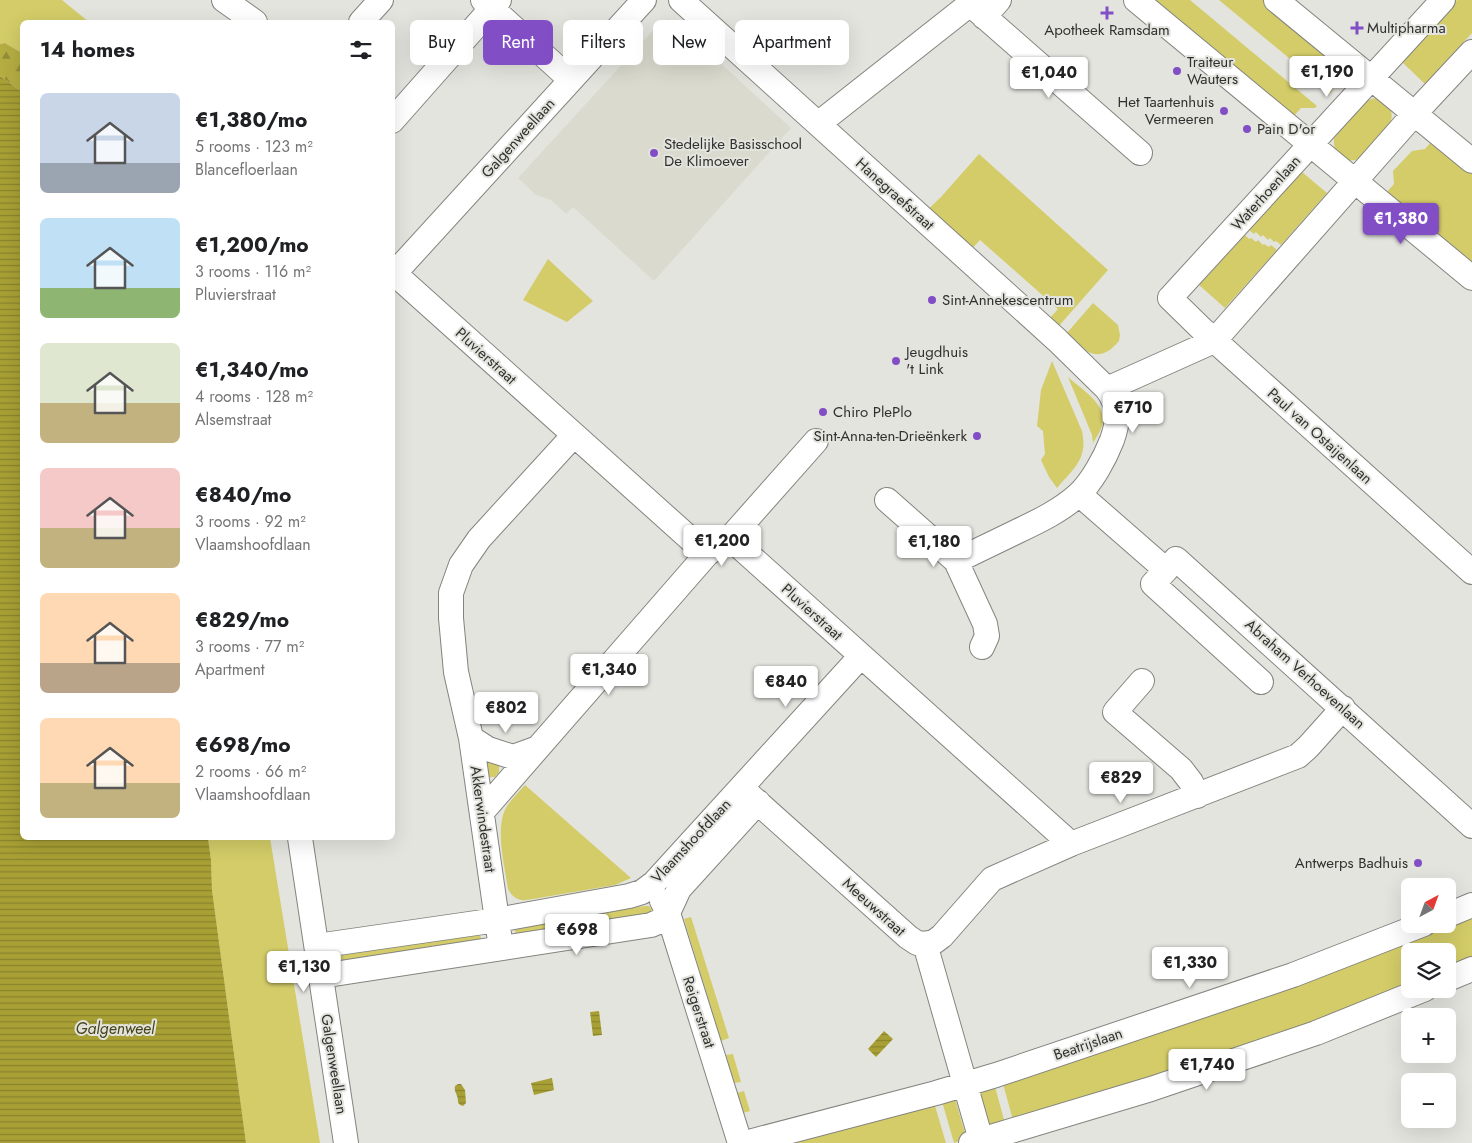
<!DOCTYPE html>
<html lang="en">
<head>
<meta charset="utf-8">
<style>
  :root { --surface:#fff; --page:#f2f2f2; --text:#202124; --muted:#757577; --accent:#824ec6 }
  body { margin:0; font-family:Jost,sans-serif; background:var(--page); color:var(--text); height:100vh; display:flex; flex-direction:column; font-size:19px; white-space:nowrap }
  * { box-sizing:border-box; margin:0 }
  p { font-size:16px; color:var(--muted) }
  .icon { flex:none; width:28px; height:28px; fill:none; stroke:currentColor; stroke-width:2; stroke-linecap:round; stroke-linejoin:round }
  .map { position:relative; flex:1; overflow:hidden }
  .panel { position:absolute; left:20px; top:20px; width:375px; height:820px; display:flex; flex-direction:column; background:var(--surface); border-radius:8px; box-shadow:0 5px 20px #0002 }
  .panel>* { flex:none }
  .guide { position:absolute; left:410px; top:20px; width:475px; height:45px; display:flex; gap:10px }
  .needle { width:32px; rotate:41deg }
  .tools { position:absolute; left:1401px; top:878px; display:grid; gap:10px }
  .tools a { display:grid; place-items:center; width:55px; height:55px; border-radius:8px; background:var(--surface); box-shadow:0 5px 20px #0002; font-size:25px }
  .price { position:absolute; translate:-50% -42px; padding:0 11px; border-radius:5px; background:#fff; color:#222; font-size:16px; line-height:32px; filter:drop-shadow(0 1px 2px #0008) }
  .price::after { content:''; position:absolute; left:50%; top:30px; width:15px; height:11px; margin-left:-8px; background:inherit; clip-path:polygon(0 0,100% 0,50% 100%) }
  .price.active { background:var(--accent); color:#fff }
  ul { padding:0; list-style:none }
  li { display:flex; align-items:center; gap:15px; height:125px; padding:0 20px }
  li span { display:grid; place-items:center; flex:none; width:140px; height:100px; border-radius:8px; color:#555 }
  li>.icon { margin-inline-start:auto }
  span .icon { width:60px; height:60px; fill:#fffc; stroke-width:1 }
  li b { font-size:21px }
  h2 { display:flex; justify-content:space-between; align-items:center; height:60px; padding:0 20px; font-size:21px }
  .chip { padding:0 18px; border-radius:8px; background:var(--surface); box-shadow:0 5px 20px #0002; font-size:18px; line-height:45px }
  .chip.active { background:var(--accent); color:#fff }
  .map>svg:first-child { display:block }
  .built { fill:#dbdace }
  .green { fill:#d3cc68 }
  .forest { fill:url(#forest-firs) }
  .water { fill:url(#water-rules) }
  .lines { fill:none; stroke-linecap:round; stroke-linejoin:round }
  .minor-casing { stroke:#84847f; stroke-width:26 }
  .minor { stroke:#fff; stroke-width:24 }
  .poi-dot { fill:#824ec6; stroke:#e4e4df; stroke-width:2 }
  .labels { text-anchor:middle; stroke-width:4; stroke-linejoin:round; paint-order:stroke }
  .poi-label { font-size:15px; fill:#30302e; stroke:#e4e4df; text-anchor:start }
  .street-label { font-size:15px; fill:#30302e; stroke:#e4e4df }
  .water-label { font-size:16px; font-style:italic; fill:#474418; stroke:#e4e4df }
</style>
</head>
<body>
<div class="map">
<svg width="1472" height="1143" viewBox="0 0 1472 1143">
  <defs>
    <pattern id="forest-firs" width="22" height="20" patternUnits="userSpaceOnUse" patternTransform="scale(1.25)"><rect width="22" height="20" fill="#b5ad42"/><path d="M5 1l3.5 6h-7zM16 11l3.5 6h-7z" fill="#948d38"/></pattern>
    <pattern id="water-rules" width="6" height="5" patternUnits="userSpaceOnUse" patternTransform="scale(1.25)"><rect width="6" height="5" fill="#a8a034"/><path d="M0 2.5h6" fill="none" stroke="#89832c"/></pattern>
  </defs>
  <rect width="100%" height="100%" fill="#e4e4df"/>
  <path class="built" d="M 668,19 L 677,23 L 791,128 L 654,281 L 573,207 L 566,214 L 551,200 L 536,195 L 518,178 L 658,25 Z"/>
  <path class="green" d="M 0,0 L 62,0 L 89,22 L 22,22 L 22,53 L 5,43 L 0,44 Z
    M 1154,0 L 1190,0 L 1317,106 L 1315,108 L 1301,108 L 1293,117 Z
    M 1219,0 L 1263,0 L 1340,64 L 1332,74 L 1333,89 L 1331,93 Z
    M 1457,0 L 1472,0 L 1472,33 L 1425,84 L 1401,61 Z
    M 1375,98 C 1389,100 1396,113 1389,125 L 1360,157 L 1356,160 L 1346,161 C 1337,154 1333,149 1334,138 L 1366,101 Z
    M 1433,140 L 1472,173 L 1472,265 L 1386,193 L 1394,184 L 1393,171 L 1412,151 L 1425,149 Z
    M 979,154 L 1108,270 L 1058,327 L 1049,319 L 1058,309 L 980,240 L 967,254 L 922,215 L 941,197 Z
    M 1302,172 L 1327,193 L 1281,245 L 1276,241 L 1274,242 L 1270,238 L 1268,240 L 1263,235 L 1261,237 L 1256,232 L 1254,234 L 1249,230 Z
    M 1245,235 L 1249,239 L 1251,238 L 1256,242 L 1258,240 L 1263,245 L 1264,244 L 1269,247 L 1271,245 L 1277,250 L 1225,308 L 1199,285 Z
    M 548,259 L 593,301 L 567,322 L 523,300 Z
    M 1093,303 L 1118,325 L 1120,335 L 1119,341 C 1098,366 1084,351 1066,334 Z
    M 1052,361 L 1082,431 C 1088,459 1074,468 1057,488 L 1049,477 L 1041,460 L 1045,454 L 1043,431 L 1037,426 L 1041,390 Z
    M 1068,377 C 1082,390 1108,404 1102,426 C 1100,432 1096,438 1093,443 L 1092,435 Z
    M 487,761 L 497,762 L 499,765 L 499,772 L 495,777 L 488,777 L 484,763 Z
    M 525,785 L 631,878 L 615,885 L 527,900 C 518,901 512,897 508,889 C 505,867 496,834 504,812 C 508,802 518,793 525,785 Z
    M 208,838 L 270,838 L 320,1143 L 246,1143 L 212,890 L 211,860 Z
    M 645,906 L 649,906 L 652,910 L 652,914 L 517,936 L 515,932 L 515,928 L 520,925 Z
    M 1472,912 L 1472,962 L 1448,971 L 1448,951 L 1410,951 L 1410,986 L 1309,1026 L 1014,1124 L 1002,1080 L 1376,950 Z
    M 691,917 L 729,1038 L 721,1041 L 684,919 Z
    M 478,934 L 481,937 L 480,941 L 342,964 L 341,953 Z
    M 733,1054 L 741,1082 L 734,1083 L 726,1055 Z
    M 994,1083 L 1006,1127 L 990,1126 L 988,1123 L 981,1093 L 981,1089 Z
    M 744,1091 L 750,1111 L 743,1113 L 737,1093 Z
    M 941,1098 L 955,1099 L 956,1102 L 965,1133 C 964,1140 960,1141 954,1143 Z
    M 933,1099 L 946,1143 L 781,1143 Z"/>
  <path class="forest" d="M 5,43 L 22,53 L 22,92 L 0,76 L 0,44 Z"/>
  <path class="water" d="M 0,76 L 22,92 L 22,838 L 208,838 L 211,860 L 212,890 L 246,1143 L 0,1143 Z
    M 599,1011 L 602,1035 L 593,1036 L 590,1012 Z
    M 884,1031 L 893,1039 L 876,1057 L 868,1049 Z
    M 552,1078 L 554,1090 L 534,1095 L 531,1083 Z
    M 458,1084 L 461,1084 L 465,1090 L 466,1103 L 463,1106 C 456,1104 459,1101 457,1096 C 456,1092 454,1091 455,1086 Z"/>
  <g class="lines">
    <g class="minor-casing">
      <path id="minor" d="M 224,0 L 255,22
        M 483,0 L 571,80
        M 681,0 L 1057,340 L 1107,389
        M 1136,0 L 1472,278
        M 1276,0 L 1472,161
        M 970,4 L 1140,153
        M 984,17 L 999,0
        M 361,22 L 381,0
        M 392,121 L 499,0
        M 818,124 L 970,4 L 973,0
        M 395,274 L 707,554 L 730,538 L 1071,844
        M 392,276 L 644,0
        M 1170,298 L 1443,0
        M 1204,331 L 1472,572
        M 1214,341 L 1415,113 L 1472,52
        M 1079,494 L 1166,570 L 1176,559 L 1472,826
        M 887,500 L 956,561 L 985,624 L 987,636 L 982,647
        M 730,538 L 816,441
        M 956,561 C 977,551 997,541 1018,531 C 1039,521 1060,511 1078,495 C 1092,482 1105,458 1112,440 C 1119,420 1120,407 1107,389 L 1214,341 L 1170,298
        M 1166,570 L 1153,584 L 1261,682
        M 1142,681 L 1115,712 L 1181,769 L 1191,782 L 1197,796
        M 471,738 L 488,749 L 513,757 L 538,748
        M 746,792 L 908,937 L 917,943 L 925,944 L 981,1140
        M 482,812 L 707,554
        M 300,838 L 346,1143
        M 662,901 L 668,913 L 740,1143
        M 1448,915 L 1472,905
        M 925,944 L 934,942 L 942,936 L 992,879 L 1071,844 L 1298,756 L 1308,747 L 1343,708
        M 317,946 L 497,920 L 629,896 L 642,892 L 654,883 L 861,656
        M 501,948 L 471,738 L 456,672 L 451,618 L 451,593 L 461,565 L 479,539 L 574,435
        M 321,976 L 651,925 L 660,921 L 668,913 L 679,889 L 758,802
        M 1448,979 L 1472,969
        M 745,1143 L 936,1093 L 996,1075 L 1293,975 L 1424,924
        M 971,1143 L 1151,1089 L 1316,1033 L 1425,989"/>
    </g>
    <use href="#minor" class="minor"/>
  </g>
  <g class="poi-dot">
    <path d="M1104.5 5.5h5v5h5v5h-5v5h-5v-5h-5v-5h5z"/>
    <path d="M1354.5 20.5h5v5h5v5h-5v5h-5v-5h-5v-5h5z"/>
    <circle cx="1177" cy="71" r="5"/>
    <circle cx="1224" cy="111" r="5"/>
    <circle cx="1247" cy="129" r="5"/>
    <circle cx="654" cy="153" r="5"/>
    <circle cx="932" cy="300" r="5"/>
    <circle cx="896" cy="361" r="5"/>
    <circle cx="823" cy="412" r="5"/>
    <circle cx="977" cy="436" r="5"/>
    <circle cx="1418" cy="863" r="5"/>
  </g>
  <g class="labels">
    <g class="poi-label">
      <text x="1367" y="33">Multipharma</text>
      <text x="1107" y="35" text-anchor="middle">Apotheek Ramsdam</text>
      <text x="1187" y="67">Traiteur<tspan x="1187" dy="17">Wauters</tspan></text>
      <text x="1214" y="107" text-anchor="end">Het Taartenhuis<tspan x="1214" dy="17">Vermeeren</tspan></text>
      <text x="1257" y="134">Pain D'or</text>
      <text x="664" y="149">Stedelijke Basisschool<tspan x="664" dy="17">De Klimoever</tspan></text>
      <text x="942" y="305">Sint-Annekescentrum</text>
      <text x="906" y="357">Jeugdhuis<tspan x="906" dy="17">'t Link</tspan></text>
      <text x="833" y="417">Chiro PlePlo</text>
      <text x="967" y="441" text-anchor="end">Sint-Anna-ten-Drieënkerk</text>
      <text x="1408" y="868" text-anchor="end">Antwerps Badhuis</text>
    </g>
    <g class="street-label">
      <text transform="translate(518 138) rotate(-48)" y="5">Galgenweellaan</text>
      <text transform="translate(1266 193) rotate(-48)" y="5">Waterhoenlaan</text>
      <text transform="translate(895 194) rotate(42)" y="5">Hanegraefstraat</text>
      <text transform="translate(486 356) rotate(42)" y="5">Pluvierstraat</text>
      <text transform="translate(1320 436) rotate(42)" y="5">Paul van Ostaijenlaan</text>
      <text transform="translate(812 612) rotate(42)" y="5">Pluvierstraat</text>
      <text transform="translate(1305 674) rotate(42)" y="5">Abraham Verhoevenlaan</text>
      <text transform="translate(483 819) rotate(82)" y="5">Akkerwindestraat</text>
      <text transform="translate(691 841) rotate(-47)" y="5">Vlaamshoofdlaan</text>
      <text transform="translate(874 907) rotate(42)" y="5">Meeuwstraat</text>
      <text transform="translate(699 1012) rotate(72)" y="5">Reigerstraat</text>
      <text transform="translate(1088 1044) rotate(-19)" y="5">Beatrijslaan</text>
      <text transform="translate(334 1064) rotate(81)" y="5">Galgenweellaan</text>
    </g>
    <g class="water-label">
      <text x="115" y="1034">Galgenweel</text>
    </g>
  </g>
</svg>
<div class="tools">
<a><svg class="needle" viewBox="-14 -14 28 28"><path d="M0-13l5 13h-10z" fill="#e53935"/><path d="M0 13l5-13h-10z" fill="#757577"/></svg></a>
<a><svg class="icon" aria-label="layers" viewBox="0 0 24 24"><path d="M12 4l9 5-9 5-9-5zM3 14l9 5 9-5"/></svg></a>
<a>+</a>
<a>−</a>
</div>
<b class="price" style="left:1327px;top:98px">€1,190</b>
<b class="price" style="left:1049px;top:99px">€1,040</b>
<b class="price active" style="left:1401px;top:245px">€1,380</b>
<b class="price" style="left:1133px;top:434px">€710</b>
<b class="price" style="left:722px;top:567px">€1,200</b>
<b class="price" style="left:934px;top:568px">€1,180</b>
<b class="price" style="left:609px;top:696px">€1,340</b>
<b class="price" style="left:786px;top:708px">€840</b>
<b class="price" style="left:506px;top:734px">€802</b>
<b class="price" style="left:1121px;top:804px">€829</b>
<b class="price" style="left:577px;top:956px">€698</b>
<b class="price" style="left:1190px;top:989px">€1,330</b>
<b class="price" style="left:304px;top:993px">€1,130</b>
<b class="price" style="left:1207px;top:1091px">€1,740</b>
<div class="guide">
<a class="chip">Buy</a>
<a class="chip active">Rent</a>
<a class="chip">Filters</a>
<a class="chip">New</a>
<a class="chip">Apartment</a>
</div>
<section class="panel">
<h2>14 homes<svg class="icon" aria-label="filters" viewBox="0 0 24 24"><path d="M4 7h16M4 17h16"/><circle cx="9" cy="7" r="2"/><circle cx="15" cy="17" r="2"/></svg></h2>
<ul>
<li><span style="background:linear-gradient(#c9d6e8 70%,#9aa5b1 0)"><svg class="icon" aria-label="home" viewBox="0 0 24 24"><path d="M3 11l9-7 9 7M6 9v11h12V9"/></svg></span><div><b>€1,380/mo</b><p>5 rooms · 123 m²</p><p>Blancefloerlaan</p></div></li>
<li><span style="background:linear-gradient(#bfe0f5 70%,#8fb573 0)"><svg class="icon" aria-label="home" viewBox="0 0 24 24"><path d="M3 11l9-7 9 7M6 9v11h12V9"/></svg></span><div><b>€1,200/mo</b><p>3 rooms · 116 m²</p><p>Pluvierstraat</p></div></li>
<li><span style="background:linear-gradient(#dfe7d0 60%,#c2b280 0)"><svg class="icon" aria-label="home" viewBox="0 0 24 24"><path d="M3 11l9-7 9 7M6 9v11h12V9"/></svg></span><div><b>€1,340/mo</b><p>4 rooms · 128 m²</p><p>Alsemstraat</p></div></li>
<li><span style="background:linear-gradient(#f6c9c9 60%,#c2b280 0)"><svg class="icon" aria-label="home" viewBox="0 0 24 24"><path d="M3 11l9-7 9 7M6 9v11h12V9"/></svg></span><div><b>€840/mo</b><p>3 rooms · 92 m²</p><p>Vlaamshoofdlaan</p></div></li>
<li><span style="background:linear-gradient(#ffd9b3 70%,#b9a48a 0)"><svg class="icon" aria-label="home" viewBox="0 0 24 24"><path d="M3 11l9-7 9 7M6 9v11h12V9"/></svg></span><div><b>€829/mo</b><p>3 rooms · 77 m²</p><p>Apartment</p></div></li>
<li><span style="background:linear-gradient(#ffd9b3 65%,#c2b280 0)"><svg class="icon" aria-label="home" viewBox="0 0 24 24"><path d="M3 11l9-7 9 7M6 9v11h12V9"/></svg></span><div><b>€698/mo</b><p>2 rooms · 66 m²</p><p>Vlaamshoofdlaan</p></div></li>
</ul>
</section>
</div>
</body>
</html>
